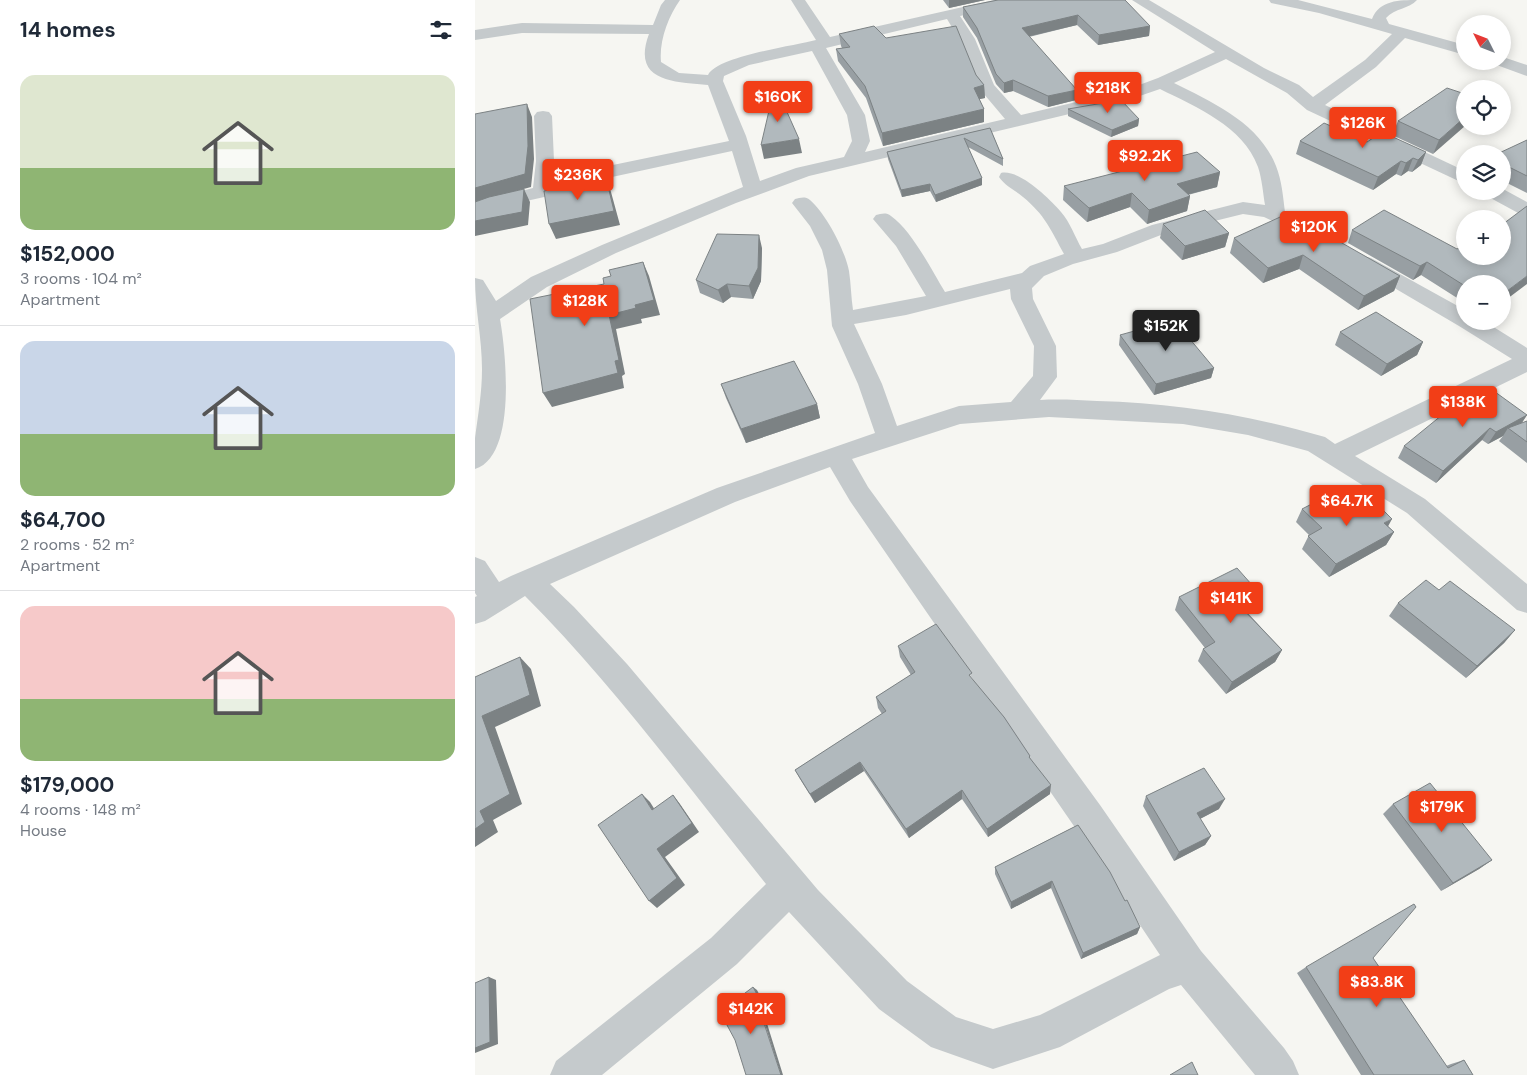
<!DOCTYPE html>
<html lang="en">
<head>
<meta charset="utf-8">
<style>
  :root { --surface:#fff; --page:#f2f2f3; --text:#1f2937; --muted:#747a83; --line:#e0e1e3; --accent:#f23e17 }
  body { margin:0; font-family:"DM Sans",sans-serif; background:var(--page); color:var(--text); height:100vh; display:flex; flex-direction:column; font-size:19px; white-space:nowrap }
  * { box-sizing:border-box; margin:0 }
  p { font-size:16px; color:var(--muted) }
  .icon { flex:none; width:28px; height:28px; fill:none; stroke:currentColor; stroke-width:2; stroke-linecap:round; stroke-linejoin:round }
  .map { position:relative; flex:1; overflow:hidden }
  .details { display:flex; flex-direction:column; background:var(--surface); width:475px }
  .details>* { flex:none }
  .needle { width:32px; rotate:312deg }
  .buttons { position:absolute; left:981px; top:15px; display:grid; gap:10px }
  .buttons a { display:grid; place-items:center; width:55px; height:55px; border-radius:50%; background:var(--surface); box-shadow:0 2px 12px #0003; font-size:25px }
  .price { position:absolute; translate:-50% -42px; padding:0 11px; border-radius:5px; background:var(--accent); color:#fff; font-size:16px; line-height:32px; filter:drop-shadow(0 1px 2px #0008) }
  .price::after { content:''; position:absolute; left:50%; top:30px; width:15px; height:11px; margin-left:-8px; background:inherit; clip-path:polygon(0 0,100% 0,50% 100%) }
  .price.selected { background:#222; color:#fff }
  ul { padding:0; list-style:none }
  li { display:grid; align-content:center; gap:10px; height:265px; padding:0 20px }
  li+li { border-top:1px solid var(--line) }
  li span { display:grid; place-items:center; height:155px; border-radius:15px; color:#555 }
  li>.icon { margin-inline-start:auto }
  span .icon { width:90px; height:90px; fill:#fffc; stroke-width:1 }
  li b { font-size:21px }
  h2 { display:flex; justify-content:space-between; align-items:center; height:60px; padding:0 20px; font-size:21px }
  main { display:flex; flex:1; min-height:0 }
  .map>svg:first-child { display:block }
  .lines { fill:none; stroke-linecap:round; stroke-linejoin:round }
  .minor { fill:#c5cacc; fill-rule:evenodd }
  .wall { fill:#989fa3 }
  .shaded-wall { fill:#7c8284 }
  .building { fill:#b1b9bd; stroke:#7c8284 }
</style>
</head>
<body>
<main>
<section class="details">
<h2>14 homes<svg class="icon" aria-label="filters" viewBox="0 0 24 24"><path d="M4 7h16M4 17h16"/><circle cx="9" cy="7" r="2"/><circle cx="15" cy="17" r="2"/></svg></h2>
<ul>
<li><span style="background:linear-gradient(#dfe7d0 60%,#8fb573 0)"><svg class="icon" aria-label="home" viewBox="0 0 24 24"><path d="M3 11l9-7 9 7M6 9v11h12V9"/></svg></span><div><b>$152,000</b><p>3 rooms · 104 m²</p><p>Apartment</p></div></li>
<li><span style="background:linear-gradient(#c9d6e8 60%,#8fb573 0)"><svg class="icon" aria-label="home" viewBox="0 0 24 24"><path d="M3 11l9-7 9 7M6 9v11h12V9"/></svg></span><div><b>$64,700</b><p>2 rooms · 52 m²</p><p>Apartment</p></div></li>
<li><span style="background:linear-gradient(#f6c9c9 60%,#8fb573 0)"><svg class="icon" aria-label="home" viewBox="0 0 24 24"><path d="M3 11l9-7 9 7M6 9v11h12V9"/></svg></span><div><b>$179,000</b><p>4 rooms · 148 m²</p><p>House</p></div></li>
</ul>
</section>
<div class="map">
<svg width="1052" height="1075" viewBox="0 0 1052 1075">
  <rect width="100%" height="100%" fill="#f6f6f2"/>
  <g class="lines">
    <path class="minor" d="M 190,0 L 205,0 C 193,17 184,41 186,62 L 204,73 L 233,75 C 242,56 319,46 341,40 L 316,0 L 330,0 L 355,37 L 519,0 L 548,0 L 546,3 L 485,16 L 500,39 L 519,85 L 546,115 L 648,91 L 683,78 L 740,52 L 657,0 L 674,0 L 789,68 L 824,85 L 838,97 L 890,60 L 917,34 L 844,13 L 796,3 L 794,0 L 823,0 L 897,19 C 904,0 925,0 942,0 C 934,9 920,8 911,18 L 914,24 L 990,45 L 990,55 L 930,38 L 901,67 L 850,105 L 990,171 L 990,184 L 832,110 L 812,93 L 751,59 L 699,83 C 739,103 784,123 801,166 C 807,181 808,197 810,212 L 846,230 L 849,234 L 846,238 L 839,240 L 789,217 L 768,214 L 691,233 L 642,252 L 598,264 L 569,276 L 557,288 L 558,299 L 581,346 L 582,377 L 565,400 C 584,399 603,400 622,401 C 700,403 775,415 850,437 L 860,444 L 1037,359 L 984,326 L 882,266 L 879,262 L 882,258 L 889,256 L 896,258 L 990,310 L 990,321 L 1009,321 L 1052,348 L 1052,372 L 880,456 L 950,499 L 1052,584 L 1052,613 L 1042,610 L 932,513 L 833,451 L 773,435 L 708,424 L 574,417 L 485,424 L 377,459 L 393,487 L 625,805 L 726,951 L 809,1048 L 818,1061 L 824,1075 L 780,1075 L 706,985 L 694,989 L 585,1047 L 518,1069 L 456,1047 L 404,1009 L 314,912 L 262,964 L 127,1075 L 75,1075 L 81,1061 L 236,938 L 291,884 C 213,787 138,684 50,596 L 10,621 L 0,624 L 0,597 L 2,596 L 0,593 L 0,557 L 10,561 L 24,582 L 36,576 L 242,488 L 400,433 L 383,384 L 357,326 L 352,270 L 347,250 L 335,226 L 317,203 L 320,199 C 325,198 330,196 335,200 C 351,214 370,250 374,271 C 376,284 376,297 378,310 L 451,296 L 421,246 L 398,219 L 401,215 C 406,214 411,212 416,216 C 437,231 456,269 470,292 L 547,273 L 555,266 L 589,254 C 576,230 570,215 548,197 C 540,190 530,186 524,177 L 526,173 C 544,169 574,198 586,212 C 595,222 600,237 607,249 L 628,244 L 677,225 L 768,202 L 790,205 C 788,193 787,179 783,167 C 768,126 721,107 685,89 L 653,100 L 334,176 L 261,203 L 141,253 L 72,287 L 25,319 C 31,353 42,456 0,469 C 0,459 0,448 0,438 C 3,415 7,393 7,369 C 7,338 0,309 0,278 L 8,280 L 21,301 L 56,277 L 127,245 L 268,187 L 257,151 L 137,177 L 83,194 L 20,208 L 0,216 L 0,203 L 58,188 L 61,161 L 59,116 L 62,112 L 68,111 L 74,112 L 77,116 L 79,161 L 77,183 L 133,166 L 254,141 L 233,85 C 199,82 156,82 174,34 L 47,33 L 0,40 L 0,30 L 47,23 L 178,25 L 186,5 ZM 472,19 L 484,39 L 503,87 L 530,119 L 390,152 L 395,141 L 390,115 L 351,48 ZM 337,51 L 372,115 L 377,141 L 369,157 L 321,168 L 285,181 L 271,136 L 248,81 L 249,76 L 274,65 ZM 535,289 L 536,299 L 559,346 L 558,376 L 536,402 L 484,406 L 422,426 L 407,384 L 379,324 L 431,315 ZM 355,467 L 375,501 L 601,829 L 685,955 L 565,1015 L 518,1029 L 481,1017 L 432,981 L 343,890 L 152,664 L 99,607 L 75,584 L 260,502 Z
      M 1028,57 L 1052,65 L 1052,76 L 1019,64 L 1017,61 L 1028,61 Z
      M 1028,189 L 1052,202 L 1052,216 L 1045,214 L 1010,195 L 1008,191 L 1028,191 Z"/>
  </g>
  <path class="wall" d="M 468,0 L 510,0 L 474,8 Z
    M 523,0 L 675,26 L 674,36 L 623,45 L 602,25 L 554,37 L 602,90 L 601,100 L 573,107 L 538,91 L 529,93 L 521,84 L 502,38 L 488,17 L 488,7 Z
    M 364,34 L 411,38 L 501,75 L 509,85 L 510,98 L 504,99 L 509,109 L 509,122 L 408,146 L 391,98 L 363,61 L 361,49 L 367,48 L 366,46 Z
    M 990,94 L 958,154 L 917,135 L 923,121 Z
    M 593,109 L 664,119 L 663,126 L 636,137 L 593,116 Z
    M 515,128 L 528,159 L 528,166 L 493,147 L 507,178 L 507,185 L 461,202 L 455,191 L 427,197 L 413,159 L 412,152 Z
    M 1052,140 L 1052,193 L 1028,181 L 1028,154 Z
    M 825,141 L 892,142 L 951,152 L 946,165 L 937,172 L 933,171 L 926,176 L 921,174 L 898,190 L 821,154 Z
    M 745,172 L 742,187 L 713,195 L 715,196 L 712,211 L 672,224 L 655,207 L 612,222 L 588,200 L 589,186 Z
    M 1052,206 L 1028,302 L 1028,284 L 990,284 L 990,303 L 946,275 L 938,280 L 873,243 L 877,230 L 990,256 Z
    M 688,224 L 754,233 L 750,247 L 707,260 L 685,238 Z
    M 759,238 L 859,240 L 925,276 L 919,291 L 883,310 L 824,269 L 788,283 L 755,253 Z
    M 287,248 L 286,281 L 278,299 L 256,297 L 248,303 L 225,293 L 221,280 Z
    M 865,332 L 948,342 L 942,355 L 906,376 L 860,345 Z
    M 645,335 L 739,368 L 736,378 L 679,395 L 644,345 Z
    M 246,384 L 342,404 L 345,418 L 271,443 L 251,398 Z
    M 1052,415 L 1046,424 L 1052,421 L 1052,463 L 1024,441 L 1028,436 L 1013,444 L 1007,440 L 961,483 L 923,458 L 929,446 Z
    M 827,509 L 877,511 L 913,526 L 919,532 L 911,545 L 854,577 L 827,549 L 834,535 L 821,522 Z
    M 964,590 L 1040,630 L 1029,643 L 991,678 L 914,616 L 923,603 Z
    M 704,597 L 779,607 L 771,611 L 807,650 L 800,662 L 751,694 L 723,661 L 728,649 L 730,648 L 700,610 Z
    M 423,646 L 497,679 L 555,756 L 555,758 L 575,794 L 513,837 L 487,799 L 434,838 L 389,771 L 340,803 L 325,779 L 320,770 L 407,714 L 403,708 L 401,697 L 436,675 L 425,657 Z
    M 671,796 L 744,809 L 725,819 L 736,836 L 730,845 L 699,861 L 668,806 Z
    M 918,804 L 1017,860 L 1004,869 L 966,891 L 908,814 Z
    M 603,825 L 665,927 L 662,934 L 606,959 L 576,888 L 536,909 L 520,874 L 520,867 Z
    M 898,958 L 971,1066 L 976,1064 L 989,1060 L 998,1075 L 886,1075 L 822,973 L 831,967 Z"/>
  <path class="shaded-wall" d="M 474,0 L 510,0 L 474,8 Z
    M 603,15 L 602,25 L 547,38 L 547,28 Z
    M 675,26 L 674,36 L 623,45 L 624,35 Z
    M 538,80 L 538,91 L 529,93 L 529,83 Z
    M 509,85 L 510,98 L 500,100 L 499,88 Z
    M 602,90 L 601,100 L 573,107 L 573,96 Z
    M 52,104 L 57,117 L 59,159 L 56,187 L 0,202 L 0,188 Z
    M 509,109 L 509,122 L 408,146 L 407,133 Z
    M 990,117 L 990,126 L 958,154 L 964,140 Z
    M 664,119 L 663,126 L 636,137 L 637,130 Z
    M 324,139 L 327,153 L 289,159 L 286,145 Z
    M 951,152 L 946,165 L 937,172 L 943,160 Z
    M 938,158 L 933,171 L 926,176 L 931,163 Z
    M 926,161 L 921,174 L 898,190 L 903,177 Z
    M 745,172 L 742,187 L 699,198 L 702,184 Z
    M 131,178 L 136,192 L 145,225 L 81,239 L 74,224 Z
    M 507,178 L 507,185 L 461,202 L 460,195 Z
    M 455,184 L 455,191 L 427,197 L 426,190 Z
    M 49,189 L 55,202 L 53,225 L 0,236 L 0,221 Z
    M 657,193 L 655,207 L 612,222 L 614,208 Z
    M 715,196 L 712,211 L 672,224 L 674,210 Z
    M 754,233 L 750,247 L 707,260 L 710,246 Z
    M 284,235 L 287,248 L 286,281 L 278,299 L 274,286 Z
    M 828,255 L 824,269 L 788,283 L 793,268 Z
    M 168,262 L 174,276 L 185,315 L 166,319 L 167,323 L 141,329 L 150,374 L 147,376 L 149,388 L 77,407 L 68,393 L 140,361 L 134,315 L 160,305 Z
    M 952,262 L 946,275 L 938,280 L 945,266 Z
    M 925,276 L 919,291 L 883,310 L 889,296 Z
    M 1052,276 L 1052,284 L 1028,302 L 1028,294 Z
    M 252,284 L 256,297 L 248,303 L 243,290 Z
    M 948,342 L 942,355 L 906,376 L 912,364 Z
    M 739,368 L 736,378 L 679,395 L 681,384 Z
    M 342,404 L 345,418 L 271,443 L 266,429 Z
    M 1052,415 L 1044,427 L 1033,428 L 1028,436 L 1013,444 L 1021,432 Z
    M 1015,428 L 1007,440 L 961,483 L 968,471 Z
    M 917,519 L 910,532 L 909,523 Z
    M 919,532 L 911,545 L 854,577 L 861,564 Z
    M 785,594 L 779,607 L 759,617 L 764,605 Z
    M 1040,630 L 1029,643 L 991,678 L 1002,666 Z
    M 807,650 L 800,662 L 751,694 L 757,682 Z
    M 45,657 L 56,669 L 66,706 L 20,727 L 47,804 L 18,820 L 23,832 L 0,847 L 0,829 L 5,811 L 7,716 Z
    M 385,762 L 389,771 L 340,803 L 335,794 Z
    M 576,785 L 575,794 L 513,837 L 512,829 Z
    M 487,790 L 487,799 L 434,838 L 431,829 Z
    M 167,794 L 175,802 L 185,818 L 177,810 Z
    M 198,795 L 205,804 L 224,832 L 190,857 L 210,885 L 182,908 L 174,901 L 182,849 Z
    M 750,799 L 744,809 L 717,823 L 722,813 Z
    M 736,836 L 730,845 L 699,861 L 704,852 Z
    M 1017,860 L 1004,869 L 966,891 L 978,883 Z
    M 577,881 L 576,888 L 536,909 L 536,902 Z
    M 665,927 L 662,934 L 606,959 L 608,953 Z
    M 14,977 L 21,980 L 23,1044 L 0,1053 L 0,1048 Z
    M 278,987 L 282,990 L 294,1013 L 290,1017 L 308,1075 L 306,1075 Z"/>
  <path class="building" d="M 523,0 L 650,0 L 675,26 L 624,35 L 603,15 L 547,28 L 602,90 L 573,96 L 538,80 L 529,83 L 521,74 L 502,28 L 488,7 Z
    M 399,26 L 411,38 L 481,26 L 501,75 L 509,85 L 499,88 L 509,109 L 407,133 L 390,86 L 361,49 L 375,47 L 364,34 Z
    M 300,85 L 324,139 L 286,145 Z
    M 972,88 L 990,94 L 990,117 L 964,140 L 923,121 Z
    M 646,100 L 664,119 L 637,130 L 593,109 Z
    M 52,104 L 53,146 L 50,174 L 0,188 L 0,114 Z
    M 849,123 L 892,142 L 907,132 L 951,152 L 943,160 L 938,158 L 931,163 L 926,161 L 903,177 L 825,141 Z
    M 515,128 L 528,159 L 489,138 L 507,178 L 460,195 L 455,184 L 426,190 L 412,152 Z
    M 1052,140 L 1052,176 L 1028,164 L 1028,154 L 1022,154 Z
    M 722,152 L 745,172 L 702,184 L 715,196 L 674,210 L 657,193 L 614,208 L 589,186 Z
    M 131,178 L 139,211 L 74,224 L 69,191 Z
    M 49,189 L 47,212 L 0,221 L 0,202 L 14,197 Z
    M 1052,206 L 1052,276 L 1028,294 L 1028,284 L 990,284 L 990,286 L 952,262 L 945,266 L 877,230 L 909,210 L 982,249 L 989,245 L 990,246 L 990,256 L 1028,256 L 1028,224 Z
    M 730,210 L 754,233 L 710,246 L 688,224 Z
    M 814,213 L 859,240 L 860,239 L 925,276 L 889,296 L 828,255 L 793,268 L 759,238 Z
    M 242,234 L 284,235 L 283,268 L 274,286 L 252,284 L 243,290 L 221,280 Z
    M 168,262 L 179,300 L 160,305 L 161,308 L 134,315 L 144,360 L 140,361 L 143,373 L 68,393 L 55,299 L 129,284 L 128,278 L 136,276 L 134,270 Z
    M 901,312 L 948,342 L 912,364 L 865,332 Z
    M 699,320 L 739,368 L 681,384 L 645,335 Z
    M 319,361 L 342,404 L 266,429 L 246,384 Z
    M 1016,389 L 1052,415 L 1021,432 L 1015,428 L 968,471 L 929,446 L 967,415 Z
    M 1052,421 L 1052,442 L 1033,428 Z
    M 858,493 L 877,511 L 898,500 L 917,519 L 909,523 L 919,532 L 861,564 L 833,536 L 847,528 L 827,509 Z
    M 762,568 L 785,594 L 764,605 L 807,650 L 757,682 L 728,649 L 740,642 L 704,597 Z
    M 951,580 L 964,590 L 975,581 L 1040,630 L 1002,666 L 923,603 Z
    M 461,624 L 497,673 L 494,675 L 529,717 L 555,756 L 554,757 L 576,785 L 512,829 L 487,790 L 431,829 L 385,762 L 335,794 L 320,770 L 411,711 L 401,697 L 440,672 L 423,646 Z
    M 45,657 L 55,695 L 7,716 L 35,794 L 5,811 L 10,822 L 0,829 L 0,677 Z
    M 729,768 L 750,799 L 722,813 L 736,836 L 704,852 L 671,796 Z
    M 955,783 L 1017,860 L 978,883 L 918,804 Z
    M 167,794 L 177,810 L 198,795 L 217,823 L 182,849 L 202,878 L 174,901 L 123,825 Z
    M 603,825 L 635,872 L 650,901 L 652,900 L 665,927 L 608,953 L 577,881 L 536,902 L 520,867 Z
    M 939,904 L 941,907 L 898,958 L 973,1068 L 989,1060 L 998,1075 L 899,1075 L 831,967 Z
    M 14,977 L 15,1042 L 0,1048 L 0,983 Z
    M 278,987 L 291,1011 L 286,1014 L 306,1075 L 271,1075 L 260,1040 L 245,1012 Z
    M 717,1062 L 723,1075 L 695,1075 Z"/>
</svg>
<div class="buttons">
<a><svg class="needle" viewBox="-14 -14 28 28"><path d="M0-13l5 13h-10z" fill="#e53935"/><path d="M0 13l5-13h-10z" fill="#747a83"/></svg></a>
<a><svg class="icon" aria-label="locate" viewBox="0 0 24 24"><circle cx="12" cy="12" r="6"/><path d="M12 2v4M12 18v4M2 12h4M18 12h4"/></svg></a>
<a><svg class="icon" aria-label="layers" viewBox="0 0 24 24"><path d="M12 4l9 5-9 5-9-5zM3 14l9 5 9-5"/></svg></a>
<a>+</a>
<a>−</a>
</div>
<b class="price" style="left:633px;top:114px">$218K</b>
<b class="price" style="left:303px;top:123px">$160K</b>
<b class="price" style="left:888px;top:149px">$126K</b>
<b class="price" style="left:670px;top:182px">$92.2K</b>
<b class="price" style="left:103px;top:201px">$236K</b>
<b class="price" style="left:839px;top:253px">$120K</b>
<b class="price" style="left:110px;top:327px">$128K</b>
<b class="price selected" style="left:691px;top:352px">$152K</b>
<b class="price" style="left:988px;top:428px">$138K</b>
<b class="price" style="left:872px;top:527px">$64.7K</b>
<b class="price" style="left:756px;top:624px">$141K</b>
<b class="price" style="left:967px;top:833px">$179K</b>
<b class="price" style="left:902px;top:1008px">$83.8K</b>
<b class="price" style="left:276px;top:1035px">$142K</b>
</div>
</main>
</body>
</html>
